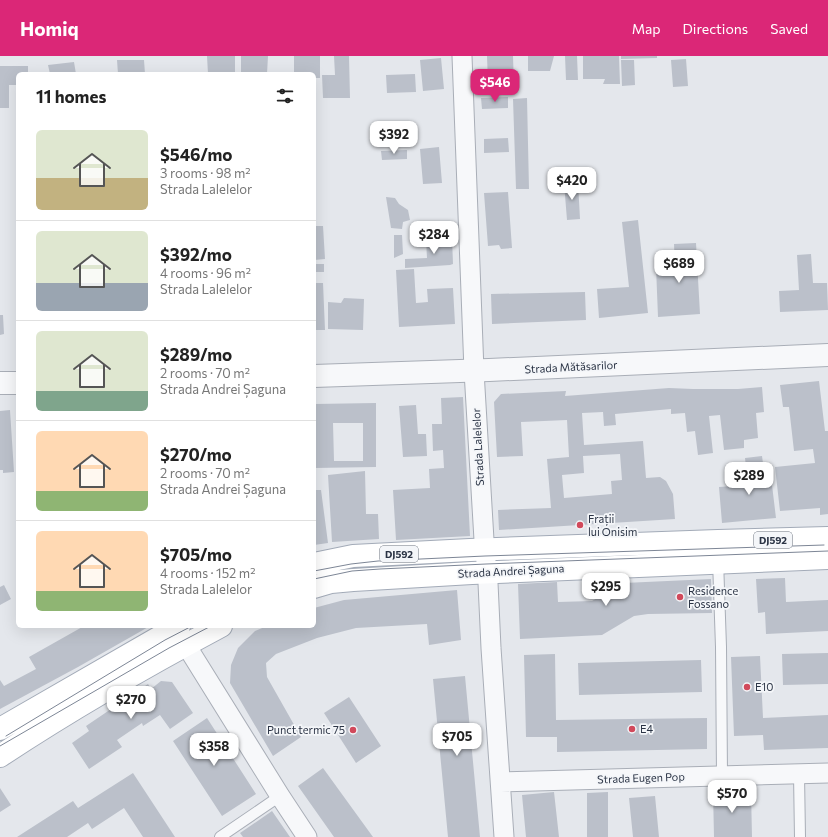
<!DOCTYPE html>
<html lang="en">
<head>
<meta charset="utf-8">
<style>
  :root { --surface:#fff; --page:#f2f2f2; --text:#222; --muted:#767676; --line:#e0e0e0; --accent:#db2777 }
  body { margin:0; font-family:Commissioner,sans-serif; background:var(--page); color:var(--text); height:100vh; display:flex; flex-direction:column; font-size:15px; white-space:nowrap }
  * { box-sizing:border-box; margin:0 }
  p { font-size:13px; color:var(--muted) }
  .icon { flex:none; width:22px; height:22px; fill:none; stroke:currentColor; stroke-width:2; stroke-linecap:round; stroke-linejoin:round }
  .map { position:relative; flex:1; overflow:hidden }
  .drawer { position:absolute; left:16px; top:16px; width:300px; height:556px; display:flex; flex-direction:column; background:var(--surface); border-radius:6px; box-shadow:0 4px 16px #0002 }
  .drawer>* { flex:none }
  .price { position:absolute; translate:-50% -34px; padding:0 9px; border-radius:8px; background:#fff; color:#222; font-size:13px; line-height:26px; filter:drop-shadow(0 1px 2px #0008) }
  .price::after { content:''; position:absolute; left:50%; top:24px; width:12px; height:9px; margin-left:-6px; background:inherit; clip-path:polygon(0 0,100% 0,50% 100%) }
  .price.active { background:var(--accent); color:#fff }
  ul { padding:0; list-style:none }
  li { display:flex; align-items:center; gap:12px; height:100px; padding:0 20px }
  li+li { border-top:1px solid var(--line) }
  li span { display:grid; place-items:center; flex:none; width:112px; height:80px; border-radius:6px; color:#555 }
  li>.icon { margin-inline-start:auto }
  span .icon { width:48px; height:48px; fill:#fffc; stroke-width:1 }
  li b { font-size:17px }
  h2 { display:flex; justify-content:space-between; align-items:center; height:48px; padding:0 20px; font-size:17px }
  header { display:flex; align-items:center; gap:24px; box-sizing:border-box; height:56px; padding:0 20px; background:var(--accent); color:#fff }
  header strong { font-size:19px }
  nav { display:flex; gap:22px; margin-inline-start:auto; font-size:14px }
  .map>svg:first-child { display:block }
  .building { fill:#bbc0ca; fill-rule:evenodd }
  .lines { fill:none; stroke-linecap:round; stroke-linejoin:round }
  .service-casing { stroke:#a9aeb7; stroke-width:12 }
  .minor-casing { stroke:#a9aeb7; stroke-width:21 }
  .tertiary-casing { stroke:#a9aeb7; stroke-width:24 }
  .primary-casing { stroke:#a3abb8; stroke-width:24 }
  .service { stroke:#f7f8fa; stroke-width:10 }
  .minor { stroke:#f7f8fa; stroke-width:19 }
  .tertiary { stroke:#f7f8fa; stroke-width:22 }
  .primary { stroke:#fff; stroke-width:22 }
  .tram { stroke:#7d8696; stroke-width:1 }
  .poi-dot { fill:#d1495b; stroke:#f4f6f9; stroke-width:1.5 }
  .labels { text-anchor:middle; stroke-width:3.5; stroke-linejoin:round; paint-order:stroke }
  .shield { fill:#f4f6f9; stroke:#676e7b; stroke-width:1 }
  .shield-label { font-size:10px; font-weight:bold; fill:#2b3445 }
  .street-label { font-size:11px; fill:#2b3445; stroke:#f4f6f9 }
  .poi-label { font-size:11px; fill:#2b3445; stroke:#f4f6f9; text-anchor:start }
</style>
</head>
<body>
<header>
<strong>Homiq</strong>
<nav><a>Map</a><a>Directions</a><a>Saved</a></nav>
</header>
<div class="map">
<svg width="828" height="781" viewBox="0 0 828 781">
  <rect width="100%" height="100%" fill="#e4e7ec"/>
  <path class="building" d="M 207,0 L 235,0 L 235,17 L 208,18 Z
    M 241,0 L 268,0 L 267,18 L 241,18 Z
    M 294,0 L 320,0 L 320,22 L 314,22 L 314,18 L 294,18 Z
    M 334,0 L 349,0 L 350,42 L 323,42 L 322,19 L 335,19 Z
    M 487,0 L 513,0 L 514,30 L 501,30 L 499,25 L 488,27 Z
    M 528,0 L 554,0 L 550,15 L 528,15 Z
    M 565,0 L 577,0 L 578,24 L 566,24 Z
    M 583,0 L 619,0 L 620,28 L 603,28 L 605,23 L 583,23 Z
    M 621,0 L 657,0 L 657,2 L 621,3 Z
    M 441,2 L 444,33 L 423,35 L 420,4 Z
    M 686,3 L 688,30 L 673,31 L 671,4 Z
    M 117,4 L 144,4 L 145,18 L 118,18 Z
    M 621,4 L 634,4 L 635,29 L 622,30 Z
    M 74,6 L 76,18 L 50,18 L 48,9 Z
    M 0,10 L 28,10 L 28,18 L 18,18 L 18,29 L 9,29 L 9,52 L 0,52 Z
    M 415,18 L 416,36 L 387,37 L 386,19 Z
    M 508,41 L 508,52 L 482,53 L 481,42 Z
    M 527,42 L 529,133 L 516,133 L 513,43 Z
    M 508,82 L 509,96 L 484,97 L 484,83 Z
    M 439,91 L 442,127 L 423,128 L 420,93 Z
    M 407,94 L 407,103 L 382,104 L 381,95 Z
    M 578,126 L 580,163 L 567,164 L 564,127 Z
    M 508,136 L 512,192 L 501,193 L 499,189 L 488,190 L 484,137 Z
    M 386,141 L 395,142 L 399,148 L 408,154 L 410,164 L 403,166 L 402,173 L 391,172 Z
    M 638,164 L 648,257 L 599,262 L 597,233 L 629,231 L 622,166 Z
    M 314,170 L 323,170 L 325,203 L 314,204 Z
    M 394,179 L 402,179 L 403,198 L 394,202 Z
    M 452,182 L 453,208 L 450,209 L 405,212 L 405,203 L 427,202 L 426,184 Z
    M 696,187 L 700,258 L 658,261 L 656,211 L 675,210 L 674,188 Z
    M 811,198 L 813,227 L 827,227 L 828,254 L 780,256 L 779,235 L 799,234 L 797,199 Z
    M 314,208 L 324,208 L 324,216 L 314,216 Z
    M 414,213 L 416,247 L 428,246 L 427,233 L 453,232 L 455,268 L 399,271 L 396,214 Z
    M 314,227 L 323,227 L 325,274 L 314,274 Z
    M 585,236 L 586,264 L 492,268 L 491,238 Z
    M 344,242 L 364,243 L 363,274 L 328,273 L 328,246 L 341,247 Z
    M 0,259 L 3,259 L 4,278 L 0,279 Z
    M 819,325 L 825,375 L 828,375 L 828,458 L 820,459 L 820,452 L 780,455 L 775,411 L 815,407 L 813,393 L 794,395 L 789,351 L 783,351 L 780,329 Z
    M 762,331 L 764,356 L 756,357 L 758,382 L 744,384 L 744,392 L 724,394 L 720,359 L 709,360 L 713,397 L 698,399 L 695,375 L 687,376 L 685,357 L 671,358 L 671,353 L 615,358 L 616,369 L 604,370 L 603,356 L 582,357 L 584,389 L 643,385 L 646,422 L 660,421 L 666,425 L 673,438 L 675,463 L 499,474 L 498,454 L 551,452 L 547,403 L 569,401 L 567,364 L 521,366 L 523,400 L 497,401 L 494,346 L 501,338 L 566,335 L 565,340 L 669,332 L 693,333 L 738,333 ZM 620,398 L 622,424 L 611,425 L 612,438 L 564,442 L 562,419 L 584,417 L 583,400 Z
    M 463,341 L 470,480 L 396,484 L 393,434 L 430,432 L 429,413 L 444,412 L 443,394 L 433,395 L 432,368 L 442,368 L 441,342 Z
    M 376,347 L 376,411 L 314,412 L 314,348 ZM 333,367 L 363,367 L 363,405 L 334,405 Z
    M 416,349 L 418,378 L 426,378 L 427,400 L 403,401 L 399,350 Z
    M 10,354 L 14,416 L 3,417 L 3,414 L 0,414 L 0,355 Z
    M 762,400 L 766,429 L 772,429 L 776,462 L 722,467 L 719,431 L 748,429 L 745,402 Z
    M 365,415 L 366,458 L 378,458 L 379,483 L 332,486 L 328,419 Z
    M 314,434 L 321,434 L 328,487 L 314,489 Z
    M 785,522 L 786,546 L 828,544 L 828,575 L 766,578 L 765,556 L 758,557 L 756,523 Z
    M 711,523 L 712,557 L 648,558 L 634,560 L 602,579 L 520,583 L 518,528 L 557,526 L 558,546 L 592,545 L 624,527 Z
    M 4,529 L 11,543 L 0,549 L 0,531 Z
    M 457,534 L 461,584 L 429,589 L 427,568 L 356,572 L 317,582 L 276,598 L 266,607 L 267,621 L 301,681 L 273,700 L 230,627 L 231,609 L 238,592 L 255,575 L 267,570 L 314,570 L 314,552 L 344,544 Z
    M 84,570 L 150,570 L 78,611 L 0,653 L 0,624 L 4,630 L 36,613 L 29,601 Z
    M 828,597 L 828,628 L 783,629 L 782,598 Z
    M 555,598 L 556,664 L 707,662 L 707,693 L 557,696 L 557,681 L 526,681 L 524,599 Z
    M 760,600 L 763,662 L 828,659 L 828,692 L 764,694 L 763,679 L 734,680 L 731,601 Z
    M 701,604 L 702,636 L 579,639 L 578,607 Z
    M 465,620 L 480,781 L 448,781 L 433,623 Z
    M 161,625 L 172,626 L 193,657 L 170,673 L 160,659 L 143,670 L 142,667 L 117,684 L 122,691 L 89,713 L 72,687 L 89,675 L 86,670 L 148,628 L 151,633 Z
    M 349,641 L 381,690 L 356,707 L 324,657 Z
    M 207,662 L 256,738 L 222,760 L 173,685 Z
    M 323,712 L 373,781 L 334,781 L 298,730 Z
    M 133,717 L 175,781 L 143,781 L 124,752 L 92,773 L 88,767 L 67,781 L 17,781 L 73,745 L 78,752 Z
    M 0,732 L 11,749 L 0,756 Z
    M 713,735 L 751,735 L 752,781 L 714,781 Z
    M 554,736 L 559,781 L 526,781 L 522,739 Z
    M 608,736 L 608,781 L 587,781 L 587,737 Z
    M 655,740 L 659,781 L 633,781 L 629,742 Z
    M 272,755 L 290,781 L 243,781 L 240,777 Z"/>
  <g class="lines">
    <g class="service-casing">
      <path id="service" d="M 718,504 L 721,591 L 722,720
        M 799,718 L 800,781
        M 220,781 L 280,740"/>
    </g>
    <g class="minor-casing">
      <path id="minor" d="M 462,0 L 474,315 L 484,484 L 488,527 L 491,592 L 504,781
        M 186,589 L 280,740 L 307,781
        M 501,726 L 828,717"/>
    </g>
    <g class="tertiary-casing">
      <path id="tertiary" d="M 314,320 L 489,314 L 828,299
        M 0,327 L 18,327"/>
    </g>
    <g class="primary-casing">
      <path id="primary" d="M 314,508 L 353,500 L 470,494 L 718,485 L 828,482
        M 314,531 L 331,526 L 353,524 L 472,517 L 828,502
        M 0,673 L 179,570
        M 0,700 C 71,653 146,610 221,570"/>
    </g>
    <use href="#service" class="service"/>
    <use href="#minor" class="minor"/>
    <use href="#tertiary" class="tertiary"/>
    <use href="#primary" class="primary"/>
    <path class="tram" d="M 314,515 L 351,508 L 378,505 L 485,500 L 824,489
      M 314,523 L 352,515 L 380,513 L 486,508 L 828,495
      M 6,680 L 165,584 L 192,570
      M 0,690 L 169,592 L 211,570"/>
  </g>
  <g class="poi-dot">
    <circle cx="580" cy="469" r="4"/>
    <circle cx="680" cy="541" r="4"/>
    <circle cx="747" cy="631" r="4"/>
    <circle cx="632" cy="673" r="4"/>
    <circle cx="353" cy="674" r="4"/>
  </g>
  <g class="labels">
    <g class="shield">
      <rect x="754" y="476" width="38" height="16" rx="3"/>
      <rect x="380" y="490" width="38" height="16" rx="3"/>
    </g>
    <g class="shield-label">
      <text x="773" y="488">DJ592</text>
      <text x="399" y="502">DJ592</text>
    </g>
    <g class="street-label">
      <text transform="translate(571 311) rotate(-3)" y="4">Strada Mătăsarilor</text>
      <text transform="translate(478 391) rotate(-93)" y="4">Strada Lalelelor</text>
      <text transform="translate(511 515) rotate(-3)" y="4">Strada Andrei Șaguna</text>
      <text transform="translate(641 722) rotate(-2)" y="4">Strada Eugen Pop</text>
    </g>
    <g class="poi-label">
      <text x="588" y="467">Frații<tspan x="588" dy="13">lui Onisim</tspan></text>
      <text x="688" y="539">Residence<tspan x="688" dy="13">Fossano</tspan></text>
      <text x="755" y="635">E10</text>
      <text x="640" y="677">E4</text>
      <text x="345" y="678" text-anchor="end">Punct termic 75</text>
    </g>
  </g>
</svg>
<b class="price active" style="left:495px;top:47px">$546</b>
<b class="price" style="left:394px;top:99px">$392</b>
<b class="price" style="left:572px;top:145px">$420</b>
<b class="price" style="left:434px;top:199px">$284</b>
<b class="price" style="left:679px;top:228px">$689</b>
<b class="price" style="left:749px;top:440px">$289</b>
<b class="price" style="left:606px;top:551px">$295</b>
<b class="price" style="left:131px;top:664px">$270</b>
<b class="price" style="left:457px;top:701px">$705</b>
<b class="price" style="left:214px;top:711px">$358</b>
<b class="price" style="left:732px;top:758px">$570</b>
<section class="drawer">
<h2>11 homes<svg class="icon" aria-label="filters" viewBox="0 0 24 24"><path d="M4 7h16M4 17h16"/><circle cx="9" cy="7" r="2"/><circle cx="15" cy="17" r="2"/></svg></h2>
<ul>
<li><span style="background:linear-gradient(#dfe7d0 60%,#c2b280 0)"><svg class="icon" aria-label="home" viewBox="0 0 24 24"><path d="M3 11l9-7 9 7M6 9v11h12V9"/></svg></span><div><b>$546/mo</b><p>3 rooms · 98 m²</p><p>Strada Lalelelor</p></div></li>
<li><span style="background:linear-gradient(#dfe7d0 65%,#9aa5b1 0)"><svg class="icon" aria-label="home" viewBox="0 0 24 24"><path d="M3 11l9-7 9 7M6 9v11h12V9"/></svg></span><div><b>$392/mo</b><p>4 rooms · 96 m²</p><p>Strada Lalelelor</p></div></li>
<li><span style="background:linear-gradient(#dfe7d0 75%,#7fa58c 0)"><svg class="icon" aria-label="home" viewBox="0 0 24 24"><path d="M3 11l9-7 9 7M6 9v11h12V9"/></svg></span><div><b>$289/mo</b><p>2 rooms · 70 m²</p><p>Strada Andrei Șaguna</p></div></li>
<li><span style="background:linear-gradient(#ffd9b3 75%,#8fb573 0)"><svg class="icon" aria-label="home" viewBox="0 0 24 24"><path d="M3 11l9-7 9 7M6 9v11h12V9"/></svg></span><div><b>$270/mo</b><p>2 rooms · 70 m²</p><p>Strada Andrei Șaguna</p></div></li>
<li><span style="background:linear-gradient(#ffd9b3 75%,#8fb573 0)"><svg class="icon" aria-label="home" viewBox="0 0 24 24"><path d="M3 11l9-7 9 7M6 9v11h12V9"/></svg></span><div><b>$705/mo</b><p>4 rooms · 152 m²</p><p>Strada Lalelelor</p></div></li>
</ul>
</section>
</div>
</body>
</html>
